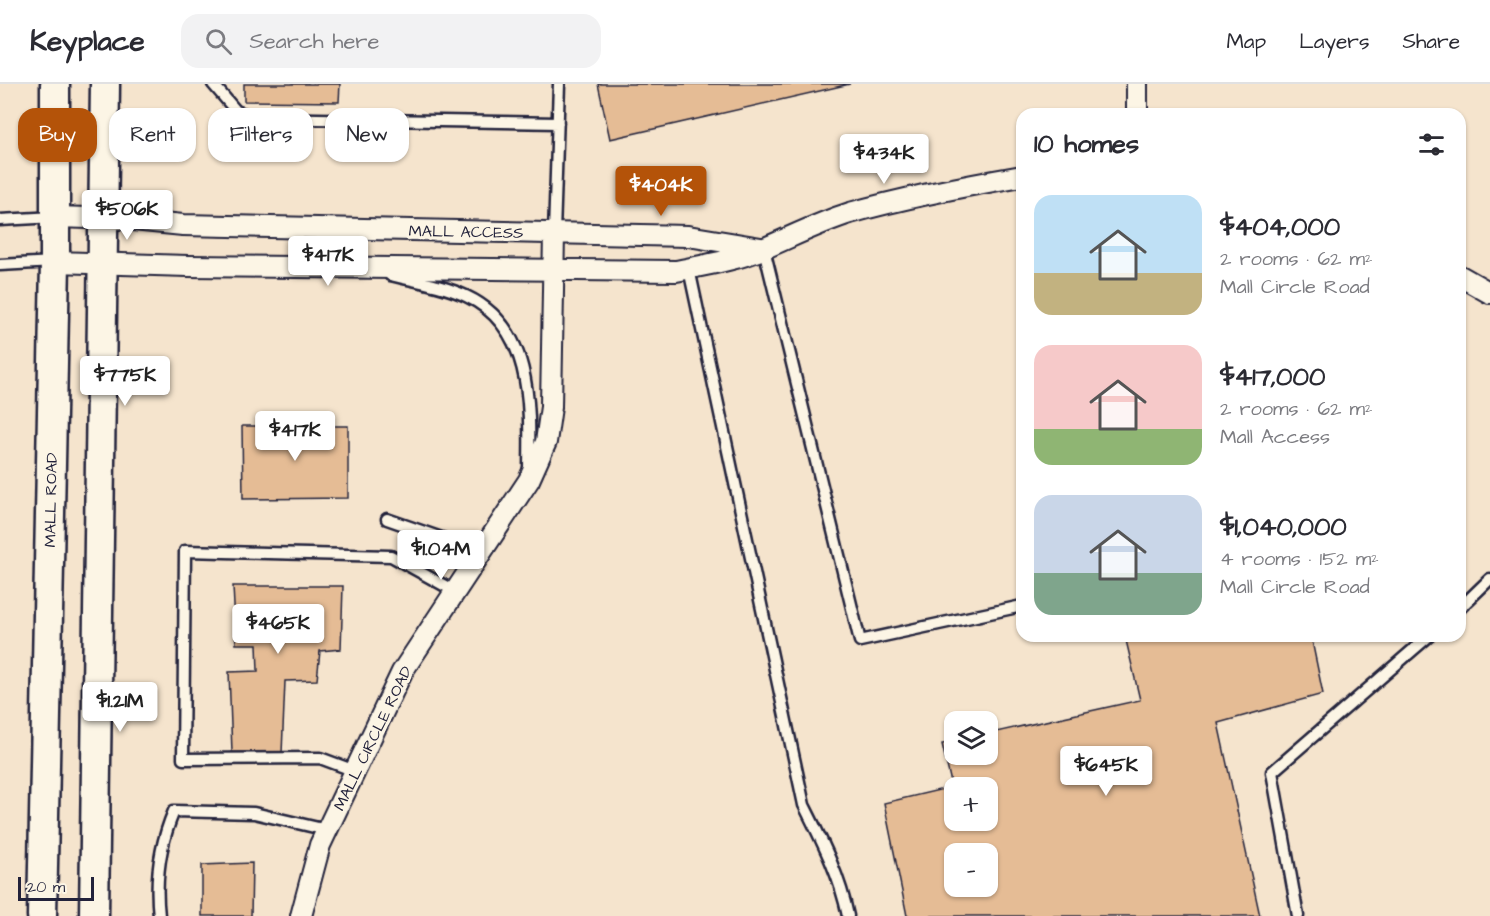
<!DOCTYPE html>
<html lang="en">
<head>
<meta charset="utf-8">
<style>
  :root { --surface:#fff; --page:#f2f2f3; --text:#2b2b33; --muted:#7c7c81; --line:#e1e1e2; --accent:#b45309 }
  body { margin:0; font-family:"Architects Daughter",sans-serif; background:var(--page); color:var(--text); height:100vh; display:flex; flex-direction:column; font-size:22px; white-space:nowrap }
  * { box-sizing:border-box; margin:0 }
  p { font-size:20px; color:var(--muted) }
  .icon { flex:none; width:33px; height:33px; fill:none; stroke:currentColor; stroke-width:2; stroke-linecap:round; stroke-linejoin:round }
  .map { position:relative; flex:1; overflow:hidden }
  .sheet { position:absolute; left:1016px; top:24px; width:450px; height:534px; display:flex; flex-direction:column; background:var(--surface); border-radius:18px; box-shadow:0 2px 4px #0004 }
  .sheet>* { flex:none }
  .hud { position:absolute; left:18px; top:24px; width:570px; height:54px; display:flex; gap:12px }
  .tools { position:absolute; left:944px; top:627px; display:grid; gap:12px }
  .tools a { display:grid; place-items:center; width:54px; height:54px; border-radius:12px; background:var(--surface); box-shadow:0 2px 4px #0004; font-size:30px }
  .scale { position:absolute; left:18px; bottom:15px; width:76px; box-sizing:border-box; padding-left:6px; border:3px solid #22223b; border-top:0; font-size:16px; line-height:21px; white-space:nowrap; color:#22223b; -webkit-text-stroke:4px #fcf5e5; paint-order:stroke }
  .price { position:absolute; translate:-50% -51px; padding:0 14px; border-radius:6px; background:#fff; color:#222; font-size:20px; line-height:39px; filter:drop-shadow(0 2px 3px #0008) }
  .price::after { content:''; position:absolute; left:50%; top:36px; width:18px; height:14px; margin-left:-9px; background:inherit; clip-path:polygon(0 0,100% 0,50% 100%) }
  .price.selected { background:var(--accent); color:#fff }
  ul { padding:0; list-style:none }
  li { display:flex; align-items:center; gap:18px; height:150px; padding:0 18px }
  li span { display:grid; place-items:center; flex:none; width:168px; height:120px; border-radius:18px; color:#555 }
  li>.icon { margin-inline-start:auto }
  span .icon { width:72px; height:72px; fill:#fffc; stroke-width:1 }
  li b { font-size:26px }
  h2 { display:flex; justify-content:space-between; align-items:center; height:72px; padding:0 18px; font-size:26px }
  .chip { padding:0 21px; border-radius:18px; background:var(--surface); box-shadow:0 2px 4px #0004; font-size:21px; line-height:54px }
  .chip.selected { background:var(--accent); color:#fff }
  header { display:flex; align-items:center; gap:36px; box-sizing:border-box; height:84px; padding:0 30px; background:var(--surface); border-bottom:2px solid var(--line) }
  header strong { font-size:28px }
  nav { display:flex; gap:33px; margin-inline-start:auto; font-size:21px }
  .search { width:420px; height:54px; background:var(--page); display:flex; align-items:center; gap:15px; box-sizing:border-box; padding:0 21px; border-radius:18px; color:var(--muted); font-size:22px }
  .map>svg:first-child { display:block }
  .building { fill:#e5bc95; stroke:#22223b; stroke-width:1.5; fill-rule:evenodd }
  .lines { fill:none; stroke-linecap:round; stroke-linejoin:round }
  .service-casing { stroke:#22223b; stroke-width:15 }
  .minor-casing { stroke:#22223b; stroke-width:24 }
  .secondary-casing { stroke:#22223b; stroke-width:33 }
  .service { stroke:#fcf5e5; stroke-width:10 }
  .minor { stroke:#fcf5e5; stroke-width:20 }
  .secondary { stroke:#fcf5e5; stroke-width:28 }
  .labels { text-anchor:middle; stroke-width:6; stroke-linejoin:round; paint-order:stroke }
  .street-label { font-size:16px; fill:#22223b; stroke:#fcf5e5 }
</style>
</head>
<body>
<header>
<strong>Keyplace</strong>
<div class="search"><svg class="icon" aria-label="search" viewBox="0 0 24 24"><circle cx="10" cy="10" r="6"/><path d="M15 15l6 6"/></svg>Search here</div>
<nav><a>Map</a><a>Layers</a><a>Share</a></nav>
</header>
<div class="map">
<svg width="1490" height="832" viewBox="0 0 1490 832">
  <rect width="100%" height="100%" fill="#f5e4cd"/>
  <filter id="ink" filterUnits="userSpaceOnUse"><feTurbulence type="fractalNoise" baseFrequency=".0167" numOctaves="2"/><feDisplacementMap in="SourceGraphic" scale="12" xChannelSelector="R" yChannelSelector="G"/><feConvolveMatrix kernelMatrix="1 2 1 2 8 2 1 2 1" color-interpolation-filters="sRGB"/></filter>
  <g filter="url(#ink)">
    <path class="building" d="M 244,0 L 340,0 L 339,18 L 244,17 Z
      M 598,0 L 850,0 L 610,55 Z
      M 242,342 L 348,342 L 348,414 L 243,415 Z
      M 233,502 L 343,502 L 341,565 L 320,567 L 317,596 L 285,597 L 282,669 L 232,668 L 229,588 L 258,587 L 257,560 L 236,560 Z
      M 1125,552 L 1311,552 L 1323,610 L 1218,639 L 1260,832 L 907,832 L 884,719 L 952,703 L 942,660 L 954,658 L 954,670 L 987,670 L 987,650 L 1140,616 ZM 954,704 L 987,704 L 987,736 L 954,736 ZM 954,770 L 987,770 L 987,802 L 954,802 Z
      M 252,779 L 251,832 L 202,832 L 202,781 Z"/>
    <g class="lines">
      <g class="service-casing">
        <path id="service" d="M 213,0 L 236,27 L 256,34 L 558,39
          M 0,136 L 55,133
          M 554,149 L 559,0
          M 764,165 L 860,557 L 1022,522
          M 0,181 L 54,178
          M 689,185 L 804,721 C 822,757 840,792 848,832
          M 390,191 C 415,197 442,201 466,212 C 533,243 530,321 529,385
          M 387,435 L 482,468
          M 1460,524 L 1490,495
          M 355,687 L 320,674 L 183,675 L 185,467 L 391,472 L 456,508
          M 159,832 C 155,797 160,760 174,727 L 254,729 L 327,746
          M 1298,832 L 1272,688 L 1429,552"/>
      </g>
      <g class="minor-casing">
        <path id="minor" d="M 1137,0 L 1137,30
          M 55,133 L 123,135 L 183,141 L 688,152 L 761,164
          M 55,178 L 188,182 L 676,187 C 705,181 737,176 765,164 C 793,152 821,138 850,129 C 907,113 964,102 1022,92
          M 1460,192 L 1490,209
          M 301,832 L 320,761 L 402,588 L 529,396 L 546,358 L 551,323 L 554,149"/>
      </g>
      <g class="secondary-casing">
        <path id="secondary" d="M 42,832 L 55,178 L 55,0
          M 94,832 L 105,0"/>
      </g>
      <use href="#service" class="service"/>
      <use href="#minor" class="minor"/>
      <use href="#secondary" class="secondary"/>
    </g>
  </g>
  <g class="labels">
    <g class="street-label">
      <text transform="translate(466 147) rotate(1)" y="6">MALL ACCESS</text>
      <text transform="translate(50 416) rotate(-89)" y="6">MALL ROAD</text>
      <text transform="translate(372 654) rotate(-64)" y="6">MALL CIRCLE ROAD</text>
    </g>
  </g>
</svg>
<div class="tools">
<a><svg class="icon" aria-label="layers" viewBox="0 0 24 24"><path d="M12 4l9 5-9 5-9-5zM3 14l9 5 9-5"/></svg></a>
<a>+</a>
<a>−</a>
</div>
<div class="scale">20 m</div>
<b class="price" style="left:884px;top:101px">$434K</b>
<b class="price selected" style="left:661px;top:133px">$404K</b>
<b class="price" style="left:127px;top:157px">$506K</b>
<b class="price" style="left:328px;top:203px">$417K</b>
<b class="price" style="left:125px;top:323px">$775K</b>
<b class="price" style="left:295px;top:378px">$417K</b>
<b class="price" style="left:441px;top:497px">$1.04M</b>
<b class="price" style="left:278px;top:571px">$465K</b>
<b class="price" style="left:120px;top:649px">$1.21M</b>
<b class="price" style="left:1106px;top:713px">$645K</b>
<div class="hud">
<a class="chip selected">Buy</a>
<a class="chip">Rent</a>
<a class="chip">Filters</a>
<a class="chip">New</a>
</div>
<section class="sheet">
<h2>10 homes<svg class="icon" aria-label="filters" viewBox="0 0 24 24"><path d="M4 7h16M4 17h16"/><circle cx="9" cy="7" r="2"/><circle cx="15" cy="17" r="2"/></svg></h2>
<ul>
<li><span style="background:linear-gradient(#bfe0f5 65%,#c2b280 0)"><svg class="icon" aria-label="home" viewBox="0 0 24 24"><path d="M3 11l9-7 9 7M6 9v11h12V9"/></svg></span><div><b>$404,000</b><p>2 rooms · 62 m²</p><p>Mall Circle Road</p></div></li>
<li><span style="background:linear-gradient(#f6c9c9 70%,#8fb573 0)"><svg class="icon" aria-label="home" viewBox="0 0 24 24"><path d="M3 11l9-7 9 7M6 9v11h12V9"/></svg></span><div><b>$417,000</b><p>2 rooms · 62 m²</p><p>Mall Access</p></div></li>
<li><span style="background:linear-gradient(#c9d6e8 65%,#7fa58c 0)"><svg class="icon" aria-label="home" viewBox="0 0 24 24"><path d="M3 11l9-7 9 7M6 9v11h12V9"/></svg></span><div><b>$1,040,000</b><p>4 rooms · 152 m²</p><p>Mall Circle Road</p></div></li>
</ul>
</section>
</div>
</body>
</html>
